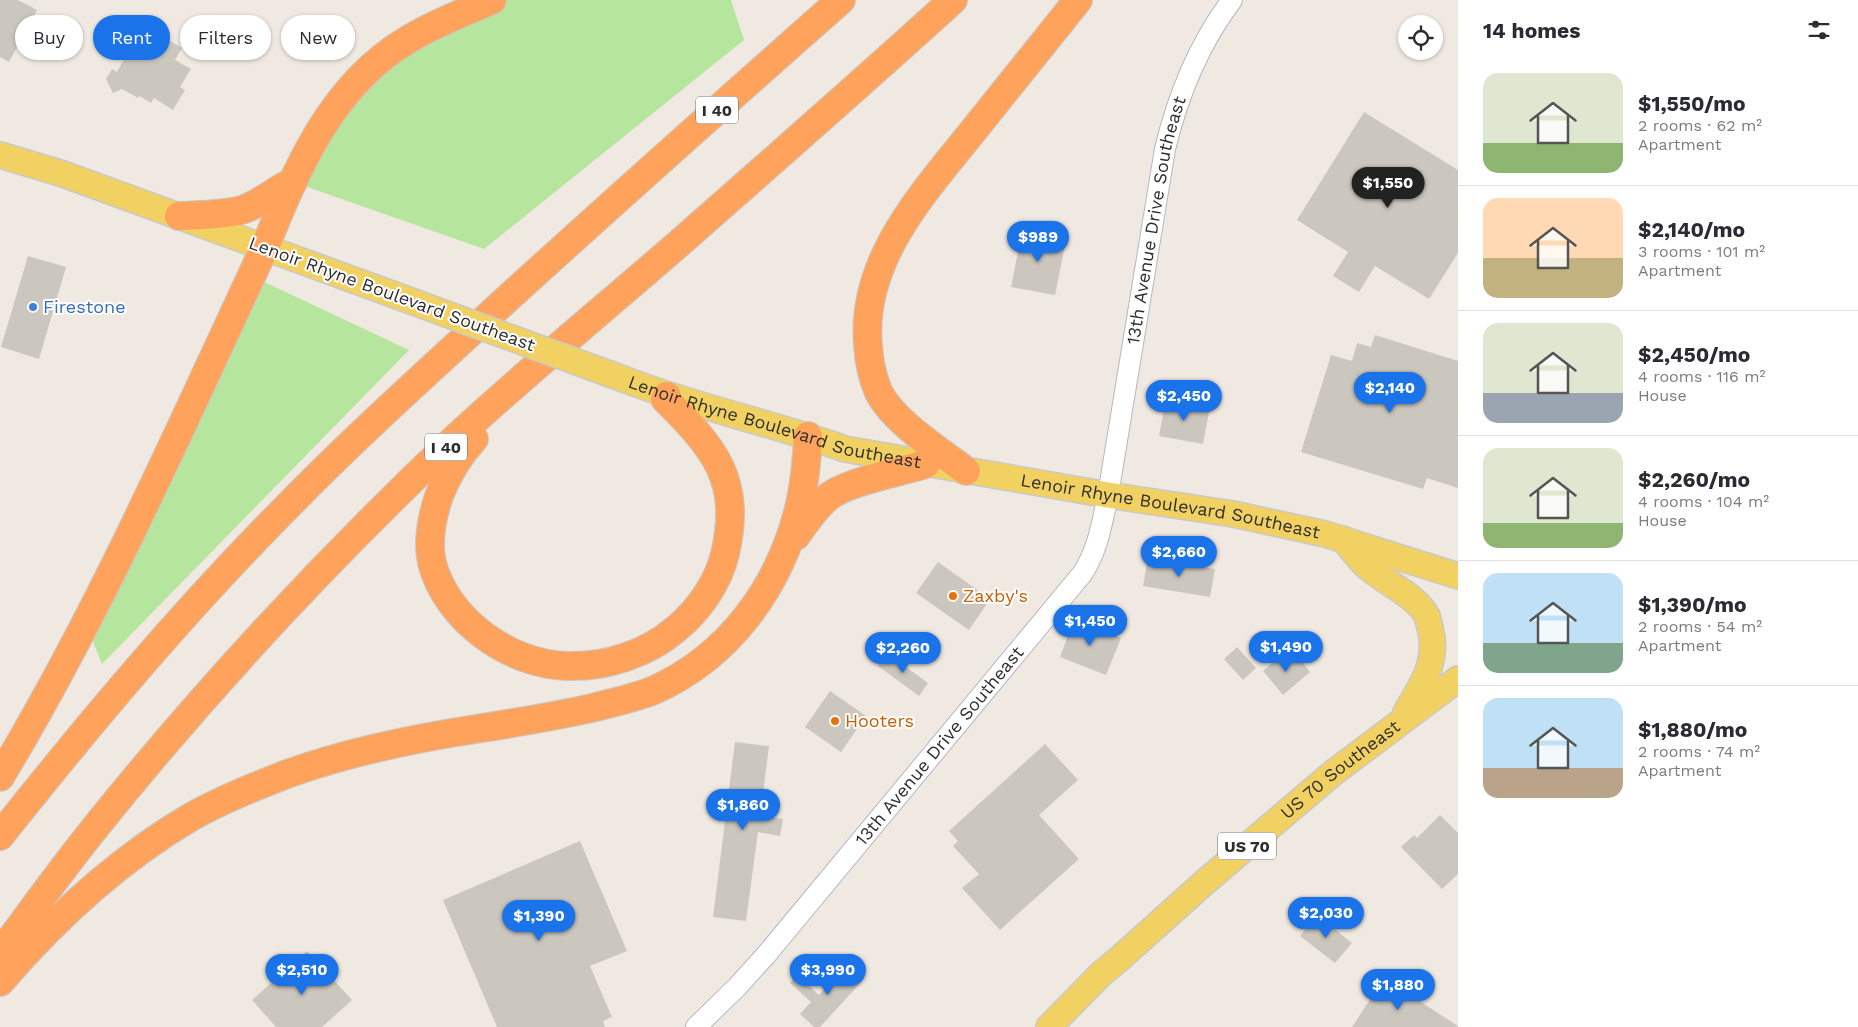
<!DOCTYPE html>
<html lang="en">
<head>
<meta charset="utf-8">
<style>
  :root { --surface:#fff; --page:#f2f2f3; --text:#2b2b33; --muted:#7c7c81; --line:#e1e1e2; --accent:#1a73e8 }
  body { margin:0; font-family:"Work Sans",sans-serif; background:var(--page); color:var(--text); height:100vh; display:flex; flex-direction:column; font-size:19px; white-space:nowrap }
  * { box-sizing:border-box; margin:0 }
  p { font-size:16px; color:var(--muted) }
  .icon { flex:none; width:28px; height:28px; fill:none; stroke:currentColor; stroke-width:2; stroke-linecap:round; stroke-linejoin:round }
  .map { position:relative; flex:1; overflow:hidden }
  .side { display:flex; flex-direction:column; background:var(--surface); width:400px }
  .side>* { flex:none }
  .top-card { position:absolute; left:15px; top:15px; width:475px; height:45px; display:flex; gap:10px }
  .fabs { position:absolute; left:1398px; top:15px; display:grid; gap:10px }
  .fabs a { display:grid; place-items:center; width:45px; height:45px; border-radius:50%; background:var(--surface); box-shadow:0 1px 4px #0004; font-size:25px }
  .price { position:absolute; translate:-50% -42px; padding:0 11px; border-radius:18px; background:var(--accent); color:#fff; font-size:16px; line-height:32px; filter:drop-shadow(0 1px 2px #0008) }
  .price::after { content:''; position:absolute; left:50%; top:30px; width:15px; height:11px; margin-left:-8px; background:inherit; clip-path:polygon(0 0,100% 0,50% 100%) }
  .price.on { background:#222; color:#fff }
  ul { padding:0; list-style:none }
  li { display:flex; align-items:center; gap:15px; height:125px; padding:0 25px }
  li+li { border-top:1px solid var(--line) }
  li span { display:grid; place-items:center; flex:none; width:140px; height:100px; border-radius:15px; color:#555 }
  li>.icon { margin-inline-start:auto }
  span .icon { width:60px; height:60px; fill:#fffc; stroke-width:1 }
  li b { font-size:21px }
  h2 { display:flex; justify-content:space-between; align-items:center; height:60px; padding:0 25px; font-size:21px }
  .tag { padding:0 18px; border-radius:22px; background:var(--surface); box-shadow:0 1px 4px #0004; font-size:18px; line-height:45px }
  .tag.on { background:var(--accent); color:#fff }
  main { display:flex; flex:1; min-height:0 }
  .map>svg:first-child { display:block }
  .green { fill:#b6e59e }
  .building { fill:#cbc7bf }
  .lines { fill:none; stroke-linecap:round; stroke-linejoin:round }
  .minor-casing { stroke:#b4b7c1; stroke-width:22 }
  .major-casing { stroke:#c9c9c9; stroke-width:28 }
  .highway-casing { stroke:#c9c9c9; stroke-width:30 }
  .minor { stroke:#fff; stroke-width:20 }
  .major { stroke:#f2d163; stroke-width:25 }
  .highway { stroke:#ffa35c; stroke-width:28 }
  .major-bridge-casing { stroke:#c9c9c9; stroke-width:28; stroke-linecap:butt }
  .major-bridge { stroke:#f2d163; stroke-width:25 }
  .shop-dot { fill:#3f7fe0; stroke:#fff; stroke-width:2 }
  .food-dot { fill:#e8710a; stroke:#fff; stroke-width:2 }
  .labels { text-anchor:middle; stroke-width:4; stroke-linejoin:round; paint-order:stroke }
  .shield { fill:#fff; stroke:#6d6d6d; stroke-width:1 }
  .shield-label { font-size:16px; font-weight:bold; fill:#2e2e2e }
  .street-label { font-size:18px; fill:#2e2e2e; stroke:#fff }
  .shop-label { font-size:18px; fill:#366cbe; stroke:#fff; text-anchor:start }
  .food-label { font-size:18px; fill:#c56008; stroke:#fff; text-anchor:start }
</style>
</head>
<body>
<main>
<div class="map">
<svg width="1458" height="1027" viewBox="0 0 1458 1027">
  <rect width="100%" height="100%" fill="#efe9e1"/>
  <path class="green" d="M 497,0 L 731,0 L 744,40 L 484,249 L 293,182 L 349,89 Z
    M 260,280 L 409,350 L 102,664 L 86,624 Z"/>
  <path class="building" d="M 0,0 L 18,0 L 37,10 L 9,62 L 0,57 Z
    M 136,21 L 182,48 L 175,60 L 191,69 L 180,87 L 185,90 L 173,110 L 154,98 L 151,103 L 139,96 L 138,98 L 122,89 L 113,93 L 106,79 L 112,69 L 117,72 L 130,48 L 123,44 Z
    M 1364,112 L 1458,170 L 1458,253 L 1429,299 L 1375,266 L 1359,292 L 1333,276 L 1348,252 L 1297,220 Z
    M 1022,231 L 1066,240 L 1055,295 L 1011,287 Z
    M 28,256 L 66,267 L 39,359 L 1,347 Z
    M 1375,335 L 1458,361 L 1458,488 L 1427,478 L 1423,489 L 1301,452 L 1331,355 L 1352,361 L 1357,343 L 1371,347 Z
    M 1166,399 L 1210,407 L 1203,444 L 1159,436 Z
    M 1148,558 L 1215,569 L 1210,597 L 1143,586 Z
    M 938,562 L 990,599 L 969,630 L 916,593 Z
    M 1074,620 L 1121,638 L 1106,675 L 1060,657 Z
    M 1237,647 L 1256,668 L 1243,680 L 1224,659 Z
    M 887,653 L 928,683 L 919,696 L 878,666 Z
    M 1297,655 L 1310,672 L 1283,695 L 1263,671 L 1280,656 L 1287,663 Z
    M 830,691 L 866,716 L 841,752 L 805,727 Z
    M 735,742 L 769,746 L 760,816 L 783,819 L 780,836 L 758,832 L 746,921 L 713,917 Z
    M 1045,744 L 1078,780 L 1039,815 L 1079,859 L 1000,930 L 962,888 L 979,874 L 953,846 L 958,841 L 949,831 Z
    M 1440,815 L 1458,833 L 1458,874 L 1442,889 L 1401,847 L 1414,835 L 1417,838 Z
    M 580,841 L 627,951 L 590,966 L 612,1017 L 603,1021 L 605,1027 L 497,1027 L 443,900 Z
    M 1317,915 L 1352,943 L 1335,963 L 1300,936 Z
    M 307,951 L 352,1000 L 322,1027 L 276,1027 L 252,1000 Z
    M 848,964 L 864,979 L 820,1027 L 814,1027 L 800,1014 L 811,1002 L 790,983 L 797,975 L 819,995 Z
    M 1384,978 L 1458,1026 L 1458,1027 L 1352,1027 Z"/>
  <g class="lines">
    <g class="minor-casing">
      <g id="minor">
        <path id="s1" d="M 696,1027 L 737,987 L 766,955 L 1082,574 C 1098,550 1102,523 1108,495 L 1165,149 C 1178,95 1198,45 1232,0"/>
      </g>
    </g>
    <g class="major-casing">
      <g id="major">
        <path d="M 0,155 L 63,174 L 392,294"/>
        <path id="s2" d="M 626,380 C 698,408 773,423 845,449 L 1108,495 L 1233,514 L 1325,534 L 1458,576"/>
        <path d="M 1343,539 C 1352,549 1360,562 1371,570 C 1387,583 1417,597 1427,616 C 1428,619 1429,624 1430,627 C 1439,661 1423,683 1406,712"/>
        <path id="s3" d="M 1049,1027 L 1101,974 L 1118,960 L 1205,882 L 1333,773 L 1458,679"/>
      </g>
    </g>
    <g class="highway-casing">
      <path id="highway" d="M 179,216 C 198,215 219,215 238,211 C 259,206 274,190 293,182
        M 474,439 C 459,455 447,476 439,496 C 432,517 427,541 432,563 C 447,620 510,665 568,666 C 606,667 647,654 676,629 C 699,610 718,583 725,554 C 742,480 715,449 665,399 L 667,396
        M 966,471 C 939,450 895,423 879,393 C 872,377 869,362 868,345 C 860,256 930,186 981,121 C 1013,81 1046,40 1078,0
        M 796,536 C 805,523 820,501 834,493 C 856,480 900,472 926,464
        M 0,777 C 102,608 181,426 265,247 C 296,170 331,86 406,41 C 433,24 463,13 492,0
        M 0,836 C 89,724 181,614 282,512 C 354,438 431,369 507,299 C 618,198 729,99 841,0
        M 0,954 C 32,910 64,866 98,824 C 206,690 324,563 448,445 C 524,374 605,308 684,239 C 774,160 864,81 953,0
        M 0,982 C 55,918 118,860 191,817 C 221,800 254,787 287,774 C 350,751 416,738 482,728 C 520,722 558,716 596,707 C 615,702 634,698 652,691 C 730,657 781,585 800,504 C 805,481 807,459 808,436"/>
    </g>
    <use href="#minor" class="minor"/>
    <use href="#major" class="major"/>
    <use href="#highway" class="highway"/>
    <g class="major-bridge-casing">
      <path id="major-bridge" d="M 392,294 L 626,380"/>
    </g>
    <use href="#major-bridge" class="major-bridge"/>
  </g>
  <circle class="shop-dot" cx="33" cy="307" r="5"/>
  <g class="food-dot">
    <circle cx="953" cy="596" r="5"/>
    <circle cx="835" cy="721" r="5"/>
  </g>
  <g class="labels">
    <g class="shield">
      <rect x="696" y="96.5" width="42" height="27" rx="4"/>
      <rect x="425" y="433.5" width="42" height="27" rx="4"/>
      <rect x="1218" y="832.5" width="58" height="27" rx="4"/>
    </g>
    <g class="shield-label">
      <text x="717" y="116">I 40</text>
      <text x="446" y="453">I 40</text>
      <text x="1247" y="852">US 70</text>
    </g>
    <g class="street-label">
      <text dy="6" stroke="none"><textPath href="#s1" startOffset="958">13th Avenue Drive Southeast</textPath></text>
      <text transform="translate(392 294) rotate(20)" y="6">Lenoir Rhyne Boulevard Southeast</text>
      <text dy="6" stroke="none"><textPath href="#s2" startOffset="155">Lenoir Rhyne Boulevard Southeast</textPath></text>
      <text dy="6" stroke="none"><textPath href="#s2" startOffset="560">Lenoir Rhyne Boulevard Southeast</textPath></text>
      <text dy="6" stroke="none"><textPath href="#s1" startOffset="372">13th Avenue Drive Southeast</textPath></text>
      <text dy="6" stroke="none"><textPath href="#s3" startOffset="389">US 70 Southeast</textPath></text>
    </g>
    <g class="shop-label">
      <text x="43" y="313">Firestone</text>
    </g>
    <g class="food-label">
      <text x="963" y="602">Zaxby's</text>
      <text x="845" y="727">Hooters</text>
    </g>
  </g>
</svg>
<div class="fabs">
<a><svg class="icon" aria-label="locate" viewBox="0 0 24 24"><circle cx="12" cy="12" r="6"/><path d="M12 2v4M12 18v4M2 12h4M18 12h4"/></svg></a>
</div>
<b class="price on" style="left:1388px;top:209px">$1,550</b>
<b class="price" style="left:1038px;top:263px">$989</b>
<b class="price" style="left:1390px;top:414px">$2,140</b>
<b class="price" style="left:1184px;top:422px">$2,450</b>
<b class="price" style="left:1179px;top:578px">$2,660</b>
<b class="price" style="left:1090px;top:647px">$1,450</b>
<b class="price" style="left:1286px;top:673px">$1,490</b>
<b class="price" style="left:903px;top:674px">$2,260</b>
<b class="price" style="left:743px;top:831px">$1,860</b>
<b class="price" style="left:1326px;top:939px">$2,030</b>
<b class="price" style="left:539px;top:942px">$1,390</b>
<b class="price" style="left:302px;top:996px">$2,510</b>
<b class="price" style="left:828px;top:996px">$3,990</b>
<b class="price" style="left:1398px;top:1011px">$1,880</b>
<div class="top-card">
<a class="tag">Buy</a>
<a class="tag on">Rent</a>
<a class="tag">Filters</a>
<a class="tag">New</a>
</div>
</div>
<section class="side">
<h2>14 homes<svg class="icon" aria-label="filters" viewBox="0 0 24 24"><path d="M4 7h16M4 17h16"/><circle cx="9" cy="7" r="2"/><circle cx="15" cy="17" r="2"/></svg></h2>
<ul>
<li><span style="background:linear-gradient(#dfe7d0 70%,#8fb573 0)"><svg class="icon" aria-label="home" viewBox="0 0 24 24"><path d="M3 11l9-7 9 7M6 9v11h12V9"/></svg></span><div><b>$1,550/mo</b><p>2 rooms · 62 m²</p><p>Apartment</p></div></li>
<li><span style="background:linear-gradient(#ffd9b3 60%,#c2b280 0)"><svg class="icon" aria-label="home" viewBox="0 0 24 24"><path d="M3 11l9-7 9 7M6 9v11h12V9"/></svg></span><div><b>$2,140/mo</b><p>3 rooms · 101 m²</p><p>Apartment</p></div></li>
<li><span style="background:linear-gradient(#dfe7d0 70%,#9aa5b1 0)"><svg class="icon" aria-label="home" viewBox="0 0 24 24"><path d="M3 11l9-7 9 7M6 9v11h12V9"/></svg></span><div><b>$2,450/mo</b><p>4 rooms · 116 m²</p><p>House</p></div></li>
<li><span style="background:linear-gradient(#dfe7d0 75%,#8fb573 0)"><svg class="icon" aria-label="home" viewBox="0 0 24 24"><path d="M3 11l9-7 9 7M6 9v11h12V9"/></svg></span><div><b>$2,260/mo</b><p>4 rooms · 104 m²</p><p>House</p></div></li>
<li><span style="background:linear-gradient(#bfe0f5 70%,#7fa58c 0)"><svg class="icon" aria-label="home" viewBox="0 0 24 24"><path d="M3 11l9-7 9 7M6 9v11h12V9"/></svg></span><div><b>$1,390/mo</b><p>2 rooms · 54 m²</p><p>Apartment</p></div></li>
<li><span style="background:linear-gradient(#bfe0f5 70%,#b9a48a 0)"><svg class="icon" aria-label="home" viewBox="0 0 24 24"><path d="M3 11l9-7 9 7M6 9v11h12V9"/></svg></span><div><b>$1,880/mo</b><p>2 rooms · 74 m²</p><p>Apartment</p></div></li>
</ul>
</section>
</main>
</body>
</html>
